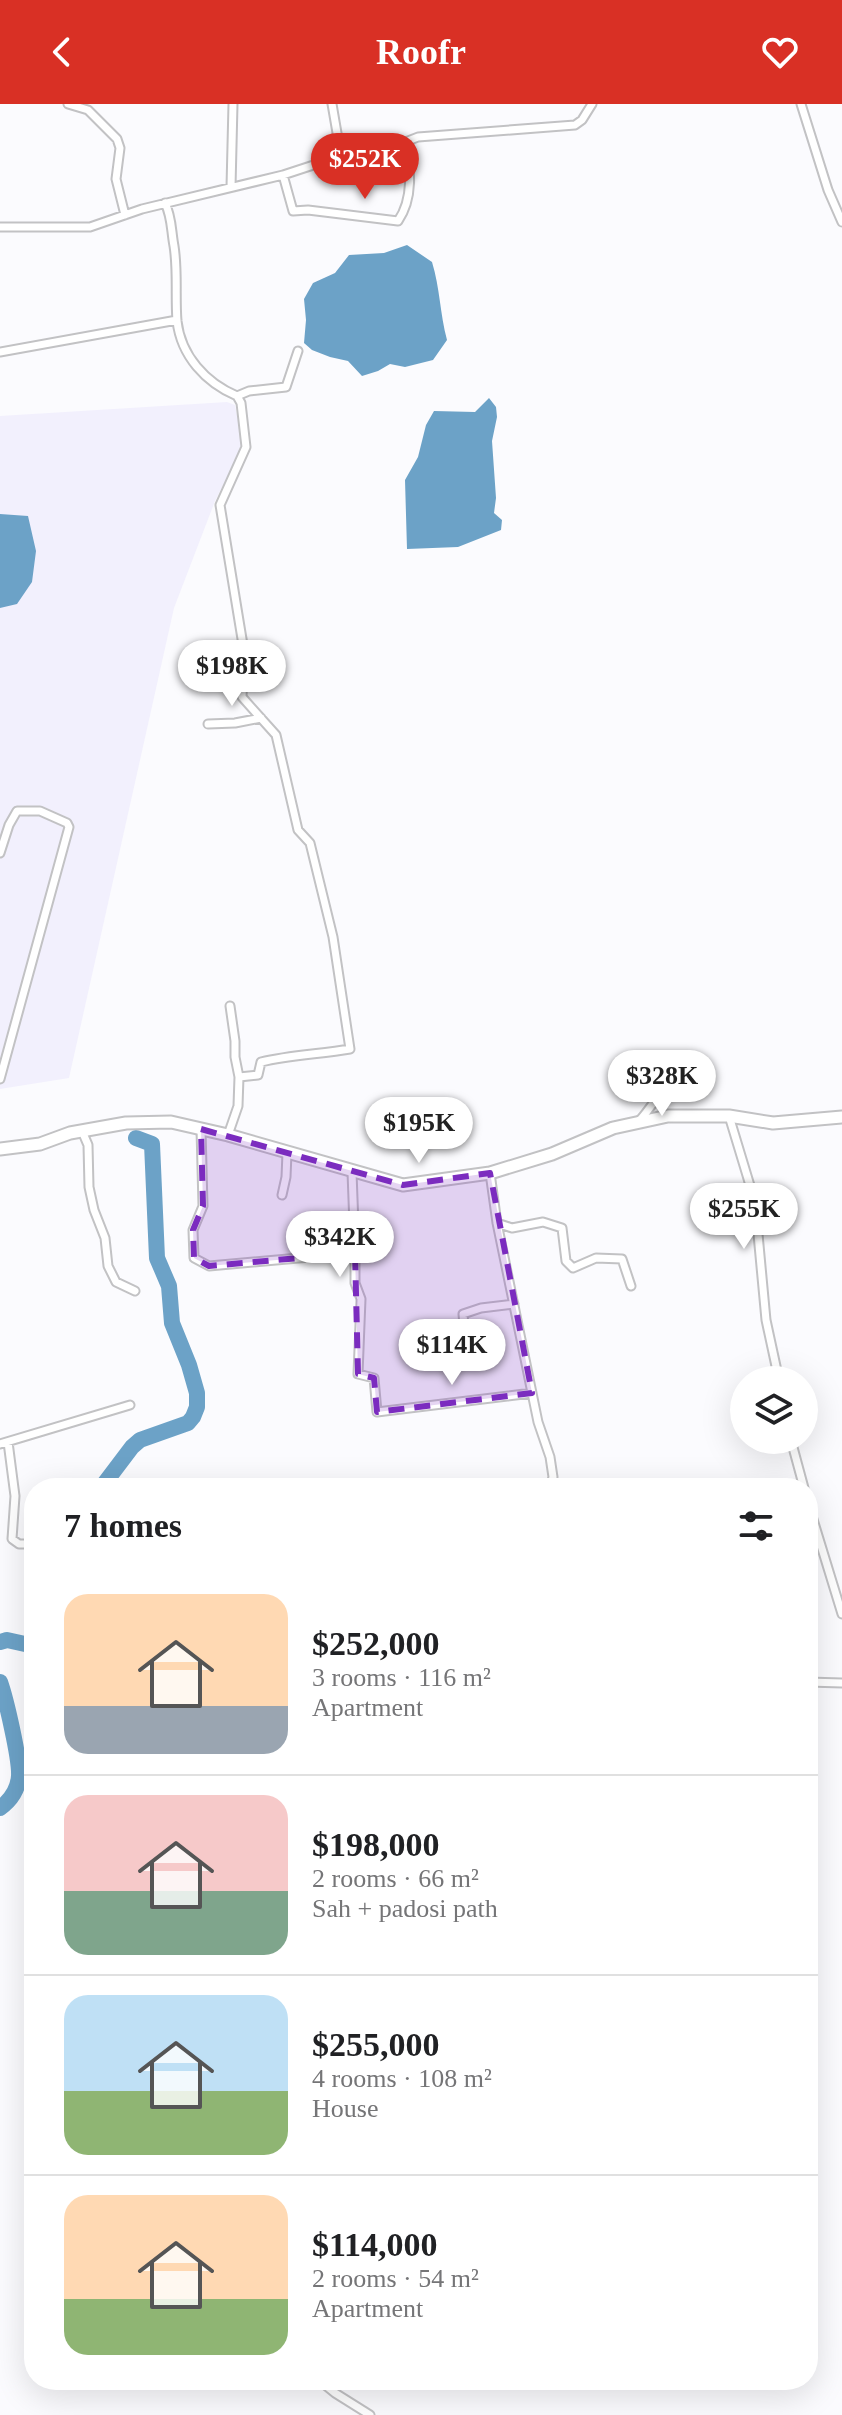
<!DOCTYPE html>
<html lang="en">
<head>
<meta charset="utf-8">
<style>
  :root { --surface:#fff; --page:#f2f2f2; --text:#202124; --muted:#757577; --line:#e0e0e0; --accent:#d93025 }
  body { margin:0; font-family:"Times New Roman",serif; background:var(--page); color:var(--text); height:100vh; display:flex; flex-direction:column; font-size:30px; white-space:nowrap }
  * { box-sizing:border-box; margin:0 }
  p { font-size:26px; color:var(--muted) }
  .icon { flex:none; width:44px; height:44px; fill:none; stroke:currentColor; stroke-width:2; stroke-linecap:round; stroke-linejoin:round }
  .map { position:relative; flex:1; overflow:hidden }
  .side { position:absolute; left:24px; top:1374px; width:794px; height:912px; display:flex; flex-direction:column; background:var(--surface); border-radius:32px; box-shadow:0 8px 32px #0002 }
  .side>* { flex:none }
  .buttons { position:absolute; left:730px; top:1262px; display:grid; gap:16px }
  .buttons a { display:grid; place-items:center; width:88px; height:88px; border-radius:50%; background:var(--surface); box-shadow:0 8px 32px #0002; font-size:40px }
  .price { position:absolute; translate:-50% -68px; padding:0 18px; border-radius:28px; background:#fff; color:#222; font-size:26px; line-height:52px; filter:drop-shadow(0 2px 4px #0008) }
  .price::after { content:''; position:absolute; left:50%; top:48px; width:24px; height:18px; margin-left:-12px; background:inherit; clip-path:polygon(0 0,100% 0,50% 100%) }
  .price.on { background:var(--accent); color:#fff }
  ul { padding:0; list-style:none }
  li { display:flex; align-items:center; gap:24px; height:200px; padding:0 40px }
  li+li { border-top:2px solid var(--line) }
  li span { display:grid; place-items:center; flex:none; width:224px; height:160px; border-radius:24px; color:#555 }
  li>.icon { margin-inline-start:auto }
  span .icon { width:96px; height:96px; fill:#fffc; stroke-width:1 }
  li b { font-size:34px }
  h2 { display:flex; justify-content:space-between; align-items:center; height:96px; padding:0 40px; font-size:34px }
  header { display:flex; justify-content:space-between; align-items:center; height:104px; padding:0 40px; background:var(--accent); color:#fff; font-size:36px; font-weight:600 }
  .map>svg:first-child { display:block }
  .commercial { fill:#f2f0fd }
  .water { fill:#6ca2c7 }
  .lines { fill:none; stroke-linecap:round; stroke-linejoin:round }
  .river { stroke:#6ca2c7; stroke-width:16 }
  .minor-casing { stroke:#c2c2c4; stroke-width:11 }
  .secondary-casing { stroke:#c2c2c4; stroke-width:15 }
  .minor { stroke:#fff; stroke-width:7 }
  .secondary { stroke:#fff; stroke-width:11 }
  .marked { fill:#7b2cbf; fill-opacity:0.2; stroke:#7b2cbf; stroke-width:6; stroke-dasharray:16 10; stroke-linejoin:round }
</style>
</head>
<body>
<header><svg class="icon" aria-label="back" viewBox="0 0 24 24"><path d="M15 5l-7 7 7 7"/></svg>Roofr<svg class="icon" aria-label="heart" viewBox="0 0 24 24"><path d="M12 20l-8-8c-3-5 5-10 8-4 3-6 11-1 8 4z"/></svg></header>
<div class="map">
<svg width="842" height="2311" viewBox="0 0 842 2311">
  <rect width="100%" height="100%" fill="#fbfbfe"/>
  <path class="commercial" d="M 227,298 L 235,301 L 242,336 L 239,349 L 215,397 L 174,504 L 69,974 L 0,985 L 0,312 Z"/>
  <path class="water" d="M 407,141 L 432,158 C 440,184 440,210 447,236 L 433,256 L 405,263 L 390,260 L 378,267 L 362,272 L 348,257 L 330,253 L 312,246 L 304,239 L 306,216 L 304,195 L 313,179 L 335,169 L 349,151 L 384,149 Z
    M 489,294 L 496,303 L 497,313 L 492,337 L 496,394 L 494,409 L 502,416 L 501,426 L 458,443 L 407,445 L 405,376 L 418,353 L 426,321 L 434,307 L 475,308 Z
    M 0,410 L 28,412 L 36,447 L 32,478 L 17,500 L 0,504 Z"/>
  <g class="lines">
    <path class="river" d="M 101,1384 L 132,1343 L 140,1336 L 188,1319 L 193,1313 L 197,1303 L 197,1289 L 189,1261 L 172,1219 L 169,1182 L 157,1154 L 152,1040 L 136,1034
      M 0,1538 L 7,1536 L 34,1542
      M 0,1578 C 6,1595 20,1655 19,1672 C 18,1685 11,1696 0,1704"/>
    <g class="minor-casing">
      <path id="minor" d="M 68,0 L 88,6 L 117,35 L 120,44 L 116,75 L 125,111
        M 332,0 L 341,52
        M 801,0 L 828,86 L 842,118
        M 283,71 L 293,107 L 308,106 L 398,117 C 414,94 410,65 406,39
        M 231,83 L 233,0
        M 165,99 C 172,113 171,126 174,142 C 178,167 175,192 177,217 C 181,252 206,279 237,292
        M 0,123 L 90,123 L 142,105 L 283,71 L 341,52 L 395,42 L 418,33 L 575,21 L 582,16 L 592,0
        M 0,248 L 177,216
        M 208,620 L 235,619 L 261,614
        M 0,749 L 9,721 L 17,707 L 40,707 L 67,719 L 69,723 L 0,975
        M 239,973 L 258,971 L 261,958 C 290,951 321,950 350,945 L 333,833 L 310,739 L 298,726 L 276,631 L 242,593 L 244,547 L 220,401 L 246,343 L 241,299 L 237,292 L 249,287 L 286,283 L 298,247
        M 729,1012 L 755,1098 L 766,1216 L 779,1276
        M 639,1017 C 648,1008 653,997 663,988
        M 201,1025 L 203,1102 L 193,1126 L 194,1154 L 209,1162 L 355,1149 L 352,1068
        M 82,1027 L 88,1041 L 89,1083 L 94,1106 L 105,1134 L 108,1162 L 116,1178 L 135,1187
        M 228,1031 L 238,1002 L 239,973 L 235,953 L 235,937 L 230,902
        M 490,1069 L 497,1119 L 538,1318 L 550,1353 L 553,1373 L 550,1384
        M 282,1091 L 286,1073 L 287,1049
        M 497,1119 L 512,1124 L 543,1118 L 562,1124 L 566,1157 L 573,1164 L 596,1154 L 622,1155 L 631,1182
        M 355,1149 L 355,1179 L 361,1195 L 358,1270 L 374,1274 L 377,1308 L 532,1289
        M 464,1222 L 463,1210 L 481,1204 L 514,1200
        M 791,1336 L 804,1384
        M 8,1338 L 15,1392 L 12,1435 L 19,1440 L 34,1440
        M 0,1340 L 130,1301
        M 808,1399 L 842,1510
        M 808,1578 L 842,1579
        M 319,2276 L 335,2289 L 370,2311"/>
    </g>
    <g class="secondary-casing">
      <path id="secondary" d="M 0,1045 L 40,1040 L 70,1029 L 126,1019 L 171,1018 L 228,1031 L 403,1081 L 490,1069 L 552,1050 L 613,1024 L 668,1012 L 729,1012 L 773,1019 L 842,1013"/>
    </g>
    <use href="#minor" class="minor"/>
    <use href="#secondary" class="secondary"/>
  </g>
  <path class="marked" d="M 201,1025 L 403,1081 L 490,1069 L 532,1289 L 377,1308 L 374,1274 L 358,1270 L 355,1149 L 209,1162 L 194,1154 L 193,1126 L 203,1102 Z"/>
</svg>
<div class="buttons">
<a><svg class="icon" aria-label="layers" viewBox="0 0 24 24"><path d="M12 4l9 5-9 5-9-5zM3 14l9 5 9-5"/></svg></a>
</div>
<b class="price on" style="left:365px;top:97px">$252K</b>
<b class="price" style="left:232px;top:604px">$198K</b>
<b class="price" style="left:662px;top:1014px">$328K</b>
<b class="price" style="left:419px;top:1061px">$195K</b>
<b class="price" style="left:744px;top:1147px">$255K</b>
<b class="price" style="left:340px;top:1175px">$342K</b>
<b class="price" style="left:452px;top:1283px">$114K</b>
<section class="side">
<h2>7 homes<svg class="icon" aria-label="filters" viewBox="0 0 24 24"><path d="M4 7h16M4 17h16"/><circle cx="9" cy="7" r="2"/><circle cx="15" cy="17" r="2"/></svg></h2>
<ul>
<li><span style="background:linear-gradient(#ffd9b3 70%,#9aa5b1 0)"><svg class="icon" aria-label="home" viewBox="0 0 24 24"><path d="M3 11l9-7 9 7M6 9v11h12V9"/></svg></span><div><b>$252,000</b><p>3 rooms · 116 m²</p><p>Apartment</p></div></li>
<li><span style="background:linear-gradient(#f6c9c9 60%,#7fa58c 0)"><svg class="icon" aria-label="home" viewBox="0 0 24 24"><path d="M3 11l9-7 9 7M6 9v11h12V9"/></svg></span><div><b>$198,000</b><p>2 rooms · 66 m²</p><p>Sah + padosi path</p></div></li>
<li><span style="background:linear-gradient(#bfe0f5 60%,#8fb573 0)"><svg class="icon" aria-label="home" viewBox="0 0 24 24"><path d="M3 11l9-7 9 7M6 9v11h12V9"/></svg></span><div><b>$255,000</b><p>4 rooms · 108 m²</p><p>House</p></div></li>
<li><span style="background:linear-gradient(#ffd9b3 65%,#8fb573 0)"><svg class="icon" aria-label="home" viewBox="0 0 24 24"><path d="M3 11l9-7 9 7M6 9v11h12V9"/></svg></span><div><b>$114,000</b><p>2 rooms · 54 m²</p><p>Apartment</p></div></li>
</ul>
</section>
</div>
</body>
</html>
